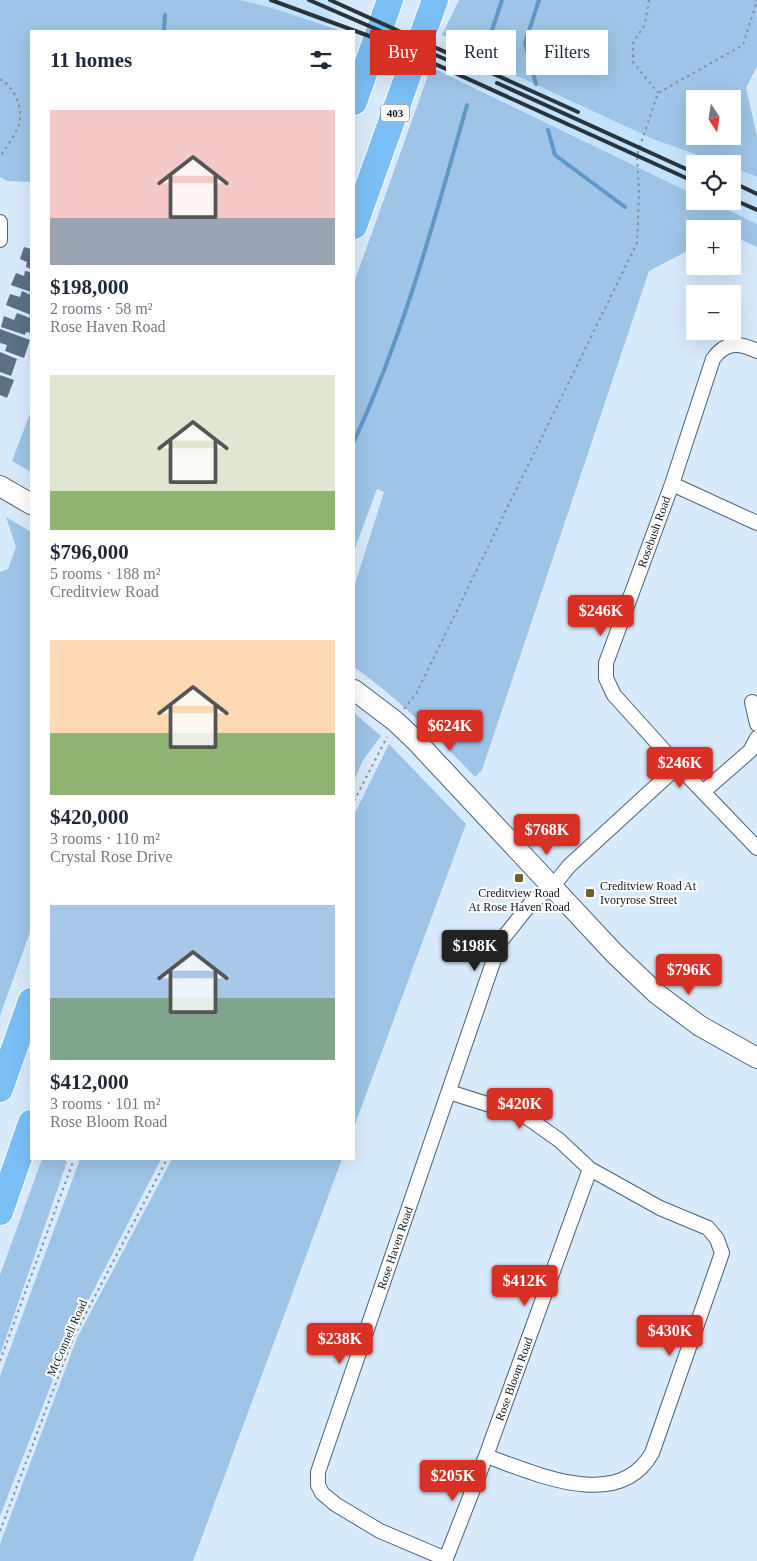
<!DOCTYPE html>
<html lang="en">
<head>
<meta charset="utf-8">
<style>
  :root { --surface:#fff; --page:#f6f6f7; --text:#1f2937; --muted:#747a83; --accent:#d93025 }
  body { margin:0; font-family:"Times New Roman",serif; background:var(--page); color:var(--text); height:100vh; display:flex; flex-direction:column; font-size:19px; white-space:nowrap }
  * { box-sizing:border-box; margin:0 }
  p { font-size:16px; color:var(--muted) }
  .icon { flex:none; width:28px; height:28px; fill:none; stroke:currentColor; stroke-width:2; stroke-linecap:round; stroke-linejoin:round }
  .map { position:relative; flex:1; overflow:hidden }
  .sheet { position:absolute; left:30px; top:30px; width:325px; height:1130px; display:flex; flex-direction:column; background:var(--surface); border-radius:0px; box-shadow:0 5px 20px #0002 }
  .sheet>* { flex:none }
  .hud { position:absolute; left:370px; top:30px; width:311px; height:45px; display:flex; gap:10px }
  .needle { width:32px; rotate:168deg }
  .fabs { position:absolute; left:686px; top:90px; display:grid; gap:10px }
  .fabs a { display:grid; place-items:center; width:55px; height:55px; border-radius:0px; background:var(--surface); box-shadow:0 5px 20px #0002; font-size:25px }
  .price { position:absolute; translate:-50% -42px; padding:0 11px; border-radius:5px; background:var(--accent); color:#fff; font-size:16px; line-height:32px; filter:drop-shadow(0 1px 2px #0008) }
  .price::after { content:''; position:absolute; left:50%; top:30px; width:15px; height:11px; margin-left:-8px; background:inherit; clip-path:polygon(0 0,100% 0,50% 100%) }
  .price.on { background:#222; color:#fff }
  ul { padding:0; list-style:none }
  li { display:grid; align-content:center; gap:10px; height:265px; padding:0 20px }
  li span { display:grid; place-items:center; height:155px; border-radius:0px; color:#555 }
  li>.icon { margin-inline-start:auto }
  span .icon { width:90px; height:90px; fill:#fffc; stroke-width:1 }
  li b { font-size:21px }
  h2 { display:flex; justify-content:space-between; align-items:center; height:60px; padding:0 20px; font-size:21px }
  .pill { padding:0 18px; border-radius:0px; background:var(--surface); box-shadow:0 5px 20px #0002; font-size:18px; line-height:45px }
  .pill.on { background:var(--accent); color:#fff }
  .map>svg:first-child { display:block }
  .built { fill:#c3e2fc }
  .green { fill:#9ec5e7; fill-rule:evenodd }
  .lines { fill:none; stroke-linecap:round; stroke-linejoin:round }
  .stream { stroke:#5f98c6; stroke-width:4 }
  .building { fill:#5b7184 }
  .minor-casing { stroke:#4c6173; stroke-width:16 }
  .secondary-casing { stroke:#4c6173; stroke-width:22 }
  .motorway-casing { stroke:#fff; stroke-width:28 }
  .path { stroke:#82919e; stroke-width:2; stroke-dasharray:2.5 4; stroke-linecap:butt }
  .minor { stroke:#fff; stroke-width:14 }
  .secondary { stroke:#fff; stroke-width:20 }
  .motorway { stroke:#7bbff7; stroke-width:26 }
  .rail { stroke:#2a343d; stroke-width:4 }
  .poi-dot { fill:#6e602e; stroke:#fff; stroke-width:2 }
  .labels { text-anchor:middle; stroke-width:4; stroke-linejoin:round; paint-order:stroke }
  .shield { fill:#fff; stroke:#565d62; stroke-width:1 }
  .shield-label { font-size:11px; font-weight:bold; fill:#0e171e }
  .street-label { font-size:12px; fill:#0e171e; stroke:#fff }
  .poi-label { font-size:12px; fill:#0e171e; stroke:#fff; text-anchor:start }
</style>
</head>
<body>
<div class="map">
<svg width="757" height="1561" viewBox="0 0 757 1561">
  <rect width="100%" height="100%" fill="#d8ebfc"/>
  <path class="built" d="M 240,0 L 340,0 L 328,25 Z
    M 467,46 L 485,61 L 653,139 L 722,164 L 695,164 L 695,195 L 456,78 Z
    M 733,167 L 757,177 L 757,224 L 709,201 L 732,201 Z"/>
  <path class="green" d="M 0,0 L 240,0 L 272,8 L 342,31 L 31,31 L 31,182 L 7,181 L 0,177 Z
    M 459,0 L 757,0 L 757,66 L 746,88 L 757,136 L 757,177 L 733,167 L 732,164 L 722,164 L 653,139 L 485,61 L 467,46 L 442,35 ZM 695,99 L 732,99 L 732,136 L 695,136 Z
    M 431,67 L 695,195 L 695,201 L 709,201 L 757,224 L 757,247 L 733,236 L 732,229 L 695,229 L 695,247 L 649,271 L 482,770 L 475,777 C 437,737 399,699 354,667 L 354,587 L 384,492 L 377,489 L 354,551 L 354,283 Z
    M 31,411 L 31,472 L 12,461 Z
    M 6,517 L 31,532 L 31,929 L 0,1016 L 0,572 L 8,569 L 16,547 Z
    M 354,713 L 381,736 L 363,760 L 354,781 Z
    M 389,744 L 466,824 L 354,1127 L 354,815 Z
    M 42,1159 L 64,1159 L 67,1162 L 0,1355 L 0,1275 Z
    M 80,1159 L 161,1159 L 70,1336 L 0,1516 L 0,1376 Z
    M 172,1159 L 342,1159 L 193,1561 L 0,1561 L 0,1544 L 77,1338 Z"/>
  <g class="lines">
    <path class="stream" d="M 164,31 L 165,15
      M 482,60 L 502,0
      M 536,84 L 525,43 L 539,0
      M 548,130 L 555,155 L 625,207
      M 354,441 C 404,334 435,218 467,105"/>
  </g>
  <path class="building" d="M 24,247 L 31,249 L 31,269 L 26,267 L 27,262 L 20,259 Z
    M 25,271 L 31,272 L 31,292 L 11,285 L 16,273 L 24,276 Z
    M 22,291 L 31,295 L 31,315 L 6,305 L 10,294 L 20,297 Z
    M 17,313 L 30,318 L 31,333 L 26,332 L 25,335 L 1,327 L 4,316 L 14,320 Z
    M 0,329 L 30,340 L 24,358 L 5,351 L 7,345 L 0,343 Z
    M 0,352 L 17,359 L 11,376 L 0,372 Z
    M 0,375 L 14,380 L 7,398 L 0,395 Z"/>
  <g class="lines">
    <g class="minor-casing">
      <path id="minor" d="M 0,222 L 0,240
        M 757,351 C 738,342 725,342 713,359 L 672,484 L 606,663 L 606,678 L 614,695 L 678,766 L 757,848
        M 672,484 L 757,523
        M 752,702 L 757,724
        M 703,792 L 750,751 L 757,738
        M 449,1092 L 525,1116 L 559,1140 L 590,1169 L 660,1208 L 708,1228 L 717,1239 L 722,1253 L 652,1453 C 618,1513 535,1473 486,1456
        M 446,1559 L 380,1531 L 335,1504 L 322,1493 L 318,1485 L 318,1472 L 500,942 L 531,903 L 552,887 L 569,866 L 678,766
        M 445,1561 L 486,1456 L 590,1169"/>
    </g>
    <g class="secondary-casing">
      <path id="secondary" d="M 0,486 L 31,504
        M 354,690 L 395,721 L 415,740 L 615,954 L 657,994 L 700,1026 L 757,1058"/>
    </g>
    <g class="motorway-casing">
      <path id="motorway" d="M 354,102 L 390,0
        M 354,226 L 435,0
        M 0,1089 L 31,1001
        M 0,1212 L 31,1123"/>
    </g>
    <path class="path" d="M 649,0 L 645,24 L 633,43 L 633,62 L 658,93
      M 0,79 C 15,88 25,110 18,127 C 14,137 6,147 0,157
      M 404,709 L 416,694 L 637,243 L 639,194 L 637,155 L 658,93 L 743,45 L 757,0
      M 354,801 L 387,737
      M 0,1361 L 74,1159
      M 0,1531 L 73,1338 L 167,1159"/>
    <use href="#minor" class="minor"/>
    <use href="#secondary" class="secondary"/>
    <use href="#motorway" class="motorway"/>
    <path class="rail" d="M 271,0 L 391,44 L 695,182
      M 309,0 L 468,69
      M 330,0 L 578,112
      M 497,83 L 695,173
      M 732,182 L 757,194
      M 732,199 L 757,210"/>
  </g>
  <g class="poi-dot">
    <rect x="514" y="873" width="10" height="10" rx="2.5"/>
    <rect x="585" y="888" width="10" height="10" rx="2.5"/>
  </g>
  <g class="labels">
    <rect class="shield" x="381" y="104.5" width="28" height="17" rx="4"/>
    <g class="shield-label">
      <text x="395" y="117">403</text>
    </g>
    <g class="street-label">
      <text transform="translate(654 532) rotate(-70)" y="4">Rosebush Road</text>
      <text transform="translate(395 1248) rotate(-71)" y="4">Rose Haven Road</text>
      <text transform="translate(67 1338) rotate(-66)" y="4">McConnell Road</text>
      <text transform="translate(514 1379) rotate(-70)" y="4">Rose Bloom Road</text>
    </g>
    <g class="poi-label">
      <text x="600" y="890">Creditview Road At<tspan x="600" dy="14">Ivoryrose Street</tspan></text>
      <text x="519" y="897" text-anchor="middle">Creditview Road<tspan x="519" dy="14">At Rose Haven Road</tspan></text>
    </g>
  </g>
</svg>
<div class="fabs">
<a><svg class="needle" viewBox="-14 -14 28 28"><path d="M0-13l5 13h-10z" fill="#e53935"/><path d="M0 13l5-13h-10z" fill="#747a83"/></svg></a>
<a><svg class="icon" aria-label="locate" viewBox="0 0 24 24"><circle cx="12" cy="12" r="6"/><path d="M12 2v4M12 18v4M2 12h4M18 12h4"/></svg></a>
<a>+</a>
<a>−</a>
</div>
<b class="price" style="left:601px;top:637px">$246K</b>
<b class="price" style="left:450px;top:752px">$624K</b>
<b class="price" style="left:680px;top:789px">$246K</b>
<b class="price" style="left:547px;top:856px">$768K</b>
<b class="price on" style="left:475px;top:972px">$198K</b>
<b class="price" style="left:689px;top:996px">$796K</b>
<b class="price" style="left:520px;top:1130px">$420K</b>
<b class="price" style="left:525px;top:1307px">$412K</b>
<b class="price" style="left:670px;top:1357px">$430K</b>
<b class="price" style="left:340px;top:1365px">$238K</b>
<b class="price" style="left:453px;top:1502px">$205K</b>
<div class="hud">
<a class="pill on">Buy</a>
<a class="pill">Rent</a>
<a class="pill">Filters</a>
</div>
<section class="sheet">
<h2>11 homes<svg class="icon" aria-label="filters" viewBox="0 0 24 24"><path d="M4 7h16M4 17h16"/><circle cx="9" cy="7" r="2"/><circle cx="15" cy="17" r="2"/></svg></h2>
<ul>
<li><span style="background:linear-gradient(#f6c9c9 70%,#9aa5b1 0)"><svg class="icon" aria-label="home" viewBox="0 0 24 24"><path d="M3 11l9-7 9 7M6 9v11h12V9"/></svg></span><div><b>$198,000</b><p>2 rooms · 58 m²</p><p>Rose Haven Road</p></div></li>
<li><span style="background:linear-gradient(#dfe7d0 75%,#8fb573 0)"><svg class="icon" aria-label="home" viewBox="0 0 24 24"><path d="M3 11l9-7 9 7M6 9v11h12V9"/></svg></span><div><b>$796,000</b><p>5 rooms · 188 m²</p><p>Creditview Road</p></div></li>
<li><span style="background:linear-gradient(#ffd9b3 60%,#8fb573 0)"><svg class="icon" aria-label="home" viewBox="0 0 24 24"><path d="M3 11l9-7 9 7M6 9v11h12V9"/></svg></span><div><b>$420,000</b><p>3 rooms · 110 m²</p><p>Crystal Rose Drive</p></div></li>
<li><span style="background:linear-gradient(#a9c7e8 60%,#7fa58c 0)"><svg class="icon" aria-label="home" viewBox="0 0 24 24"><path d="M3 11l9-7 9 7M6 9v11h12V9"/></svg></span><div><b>$412,000</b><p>3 rooms · 101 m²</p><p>Rose Bloom Road</p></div></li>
</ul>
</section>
</div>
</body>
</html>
